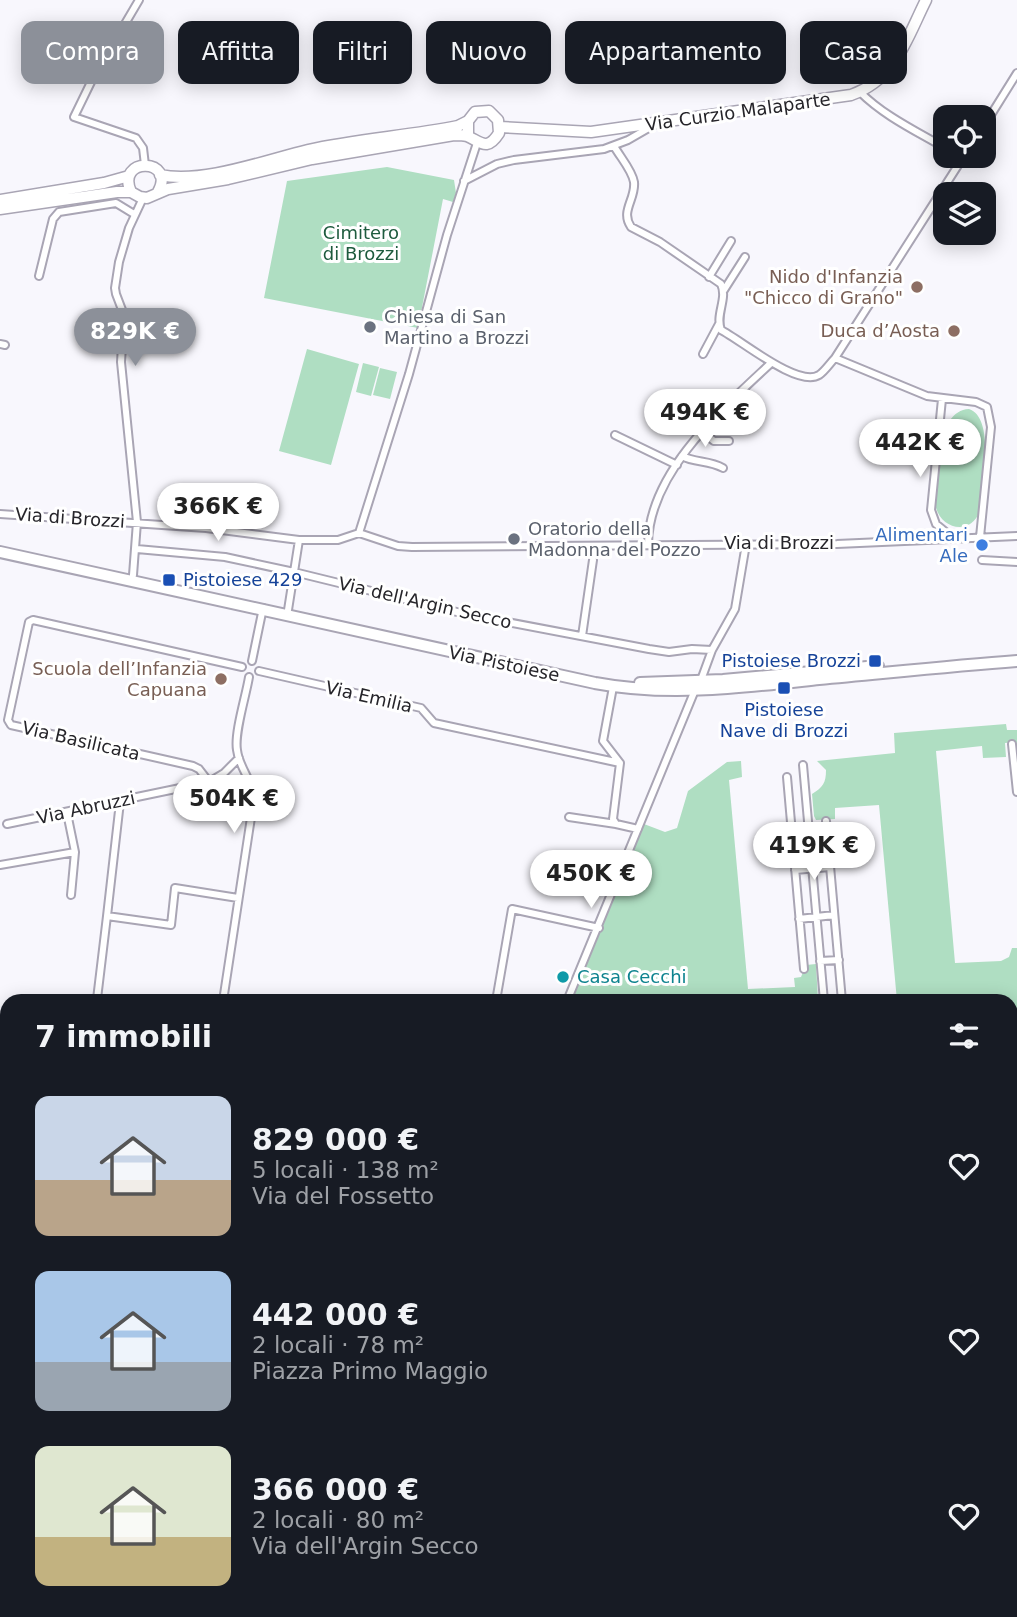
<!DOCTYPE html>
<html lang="it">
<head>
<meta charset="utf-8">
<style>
  :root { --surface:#171b24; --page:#242831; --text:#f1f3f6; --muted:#9ea1a6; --accent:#8c9099 }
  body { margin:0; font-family:"DejaVu Sans",sans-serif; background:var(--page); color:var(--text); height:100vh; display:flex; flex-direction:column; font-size:26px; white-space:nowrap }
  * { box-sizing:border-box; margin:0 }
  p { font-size:23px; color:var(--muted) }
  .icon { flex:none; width:38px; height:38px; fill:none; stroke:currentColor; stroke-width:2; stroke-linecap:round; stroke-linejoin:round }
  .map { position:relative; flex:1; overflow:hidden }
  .panel { position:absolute; left:0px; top:994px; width:1018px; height:623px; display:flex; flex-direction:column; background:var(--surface); border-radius:21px 21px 0 0; box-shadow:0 4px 18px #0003 }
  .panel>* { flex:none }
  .guide { position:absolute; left:21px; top:21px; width:976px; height:63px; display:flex; gap:14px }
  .buttons { position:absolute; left:933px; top:105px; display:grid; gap:14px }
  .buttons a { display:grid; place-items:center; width:63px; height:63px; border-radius:14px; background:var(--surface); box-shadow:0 4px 18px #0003; font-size:35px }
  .price { position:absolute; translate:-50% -60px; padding:0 16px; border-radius:24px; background:#fff; color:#222; font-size:23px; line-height:46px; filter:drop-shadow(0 2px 4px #0008) }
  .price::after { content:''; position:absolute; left:50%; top:42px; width:21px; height:16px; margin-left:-10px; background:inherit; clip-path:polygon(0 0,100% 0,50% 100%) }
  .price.on { background:var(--accent); color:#fff }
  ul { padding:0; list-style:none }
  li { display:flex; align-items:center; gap:21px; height:175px; padding:0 35px }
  li span { display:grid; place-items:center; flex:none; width:196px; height:140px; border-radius:14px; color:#555 }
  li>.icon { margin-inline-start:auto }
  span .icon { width:84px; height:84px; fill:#fffc; stroke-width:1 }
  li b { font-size:30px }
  h2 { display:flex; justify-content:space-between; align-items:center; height:84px; padding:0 35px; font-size:30px }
  .pill { padding:0 24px; border-radius:14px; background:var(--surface); box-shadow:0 4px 18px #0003; font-size:24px; line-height:63px }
  .pill.on { background:var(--accent); color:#fff }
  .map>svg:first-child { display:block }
  .green { fill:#afdec2 }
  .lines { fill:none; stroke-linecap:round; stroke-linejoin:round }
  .stream { stroke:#78cff8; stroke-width:2.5 }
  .street-casing { stroke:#a9a5b4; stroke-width:10 }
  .secondary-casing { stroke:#a9a5b4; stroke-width:13 }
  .primary-casing { stroke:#a9a5b4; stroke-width:14 }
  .highway-casing { stroke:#a9a5b4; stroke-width:16 }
  .street { stroke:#fff; stroke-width:6 }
  .secondary { stroke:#fff; stroke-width:10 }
  .primary { stroke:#fff; stroke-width:10 }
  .highway { stroke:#fff; stroke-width:12 }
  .rail { stroke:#939298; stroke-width:2.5; stroke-dasharray:12 12; stroke-linecap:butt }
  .education-dot { fill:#8d6e63; stroke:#fff; stroke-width:2.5 }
  .worship-dot { fill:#6b7280; stroke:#fff; stroke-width:2.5 }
  .shop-dot { fill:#3f7fe0; stroke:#fff; stroke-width:2.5 }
  .transit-dot { fill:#1a4fb4; stroke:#fff; stroke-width:2.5 }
  .culture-dot { fill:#0f9aa8; stroke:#fff; stroke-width:2.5 }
  .labels { text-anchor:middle; stroke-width:6; stroke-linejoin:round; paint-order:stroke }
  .street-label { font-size:18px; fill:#26252a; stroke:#fff }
  .park-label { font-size:18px; fill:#1e5b3e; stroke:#fff }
  .education-label { font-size:18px; fill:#785e54; stroke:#fff; text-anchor:end }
  .worship-label { font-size:18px; fill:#5b616d; stroke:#fff; text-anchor:start }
  .shop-label { font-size:18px; fill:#366cbe; stroke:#fff; text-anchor:end }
  .transit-label { font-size:18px; fill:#164399; stroke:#fff; text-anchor:start }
  .culture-label { font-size:18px; fill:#0d838f; stroke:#fff; text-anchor:start }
</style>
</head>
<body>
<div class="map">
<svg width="1017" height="1617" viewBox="0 0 1017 1617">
  <rect width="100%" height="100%" fill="#f8f7fd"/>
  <path class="green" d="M 387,167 L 454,180 L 456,193 L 453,202 L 443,199 L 418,328 L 264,298 L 287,181 Z
    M 307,349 L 359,364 L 331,465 L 279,451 Z
    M 363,363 L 379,367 L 371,396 L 356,392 Z
    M 380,368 L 397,372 L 390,399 L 373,395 Z
    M 969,409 C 996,418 982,488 980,511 C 969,539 936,527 935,501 C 938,475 935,411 969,409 Z
    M 1006,724 L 1007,730 L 1017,730 L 1017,751 L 1016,742 L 1005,743 L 1006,757 L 983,758 L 982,746 L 936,751 L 955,963 L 1001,961 L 1009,957 L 1012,948 L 1017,948 L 1017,1016 L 1012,1017 L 1012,1001 L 897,1001 L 879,805 L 835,808 L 835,819 L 816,820 L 814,816 L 812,794 C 823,787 826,783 826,770 L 817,761 L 895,753 L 894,733 Z
    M 741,761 L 742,777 L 729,780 L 748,989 L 795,987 L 794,978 L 801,977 L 806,965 L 816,964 L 818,1001 L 572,1001 L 644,824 L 665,832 L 677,828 L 688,791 L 727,762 Z
    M 1012,1373 L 1017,1373 L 1017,1476 L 1012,1476 Z"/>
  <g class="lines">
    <path class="stream" d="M 1012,1066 L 1017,1065"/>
    <g class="street-casing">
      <path id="street" d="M 139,0 L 92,80 L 74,117 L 136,138 L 143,148 L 145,165
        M 860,92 C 884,116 916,131 945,148
        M 984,126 L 1017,73
        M 614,146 C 620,157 632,170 634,182 C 636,199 620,211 631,227 L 660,242 L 721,284 C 728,299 715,314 721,330 C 741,340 798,388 819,375 C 825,371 830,363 835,358 L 964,156
        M 464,181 L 497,164 L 514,160 L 604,149 L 628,140 L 654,125
        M 39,276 L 53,219 L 59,212 L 116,203 L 134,214
        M 709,277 L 731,241
        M 724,290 L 745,257
        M 0,344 L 5,345
        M 703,354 L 719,324
        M 835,358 L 927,396 L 976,402 L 987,407 L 991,427 L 980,537
        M 942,399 L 931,510 L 936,524 L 953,538
        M 701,431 L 714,441 L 729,441
        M 615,435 L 677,465
        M 682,456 C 695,463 709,460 723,468
        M 0,514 L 206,528 L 299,540 L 338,540 L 359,533 L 398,546 L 412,547 L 837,544 L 1017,536
        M 359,533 L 409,374 L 447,235 L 477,143
        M 648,544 C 649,472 722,409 771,363
        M 137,549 L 225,557 L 294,572 L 465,614 L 649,649 L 669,652 L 692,649 L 712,650
        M 982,560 L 1017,562
        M 133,575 L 137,522 L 121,362 L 124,315 L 116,294 L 115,288 L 119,262 L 129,228 L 143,198
        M 288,610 L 299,540
        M 582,636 L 593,560
        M 252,661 L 263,608
        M 259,671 L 421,708 L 434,723 L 620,763
        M 701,680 L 712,650 L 735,609 L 746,544
        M 613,687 L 603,741 L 620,763 L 613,819 L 616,824 L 638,829
        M 1012,744 L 1017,792
        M 803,765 L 824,1001
        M 787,777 L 804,969
        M 209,782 L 199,769 L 193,766 L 11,725 L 8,720 L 29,622 L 33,620 L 242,667
        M 120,802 L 107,916 L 171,925 L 175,888 L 238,898
        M 67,813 L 75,852 L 71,895
        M 569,817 L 616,824
        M 826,821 L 842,1001
        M 7,824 L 209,782 L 224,773 L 239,758
        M 0,865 L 75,852
        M 795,870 L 830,867
        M 799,919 L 834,915
        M 820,961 L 839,960
        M 97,999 L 107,916
        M 223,1001 L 254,798 C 253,781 239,768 237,750 C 234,733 246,696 249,677
        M 496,1001 L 512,909 L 599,928
        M 567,1001 L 695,690
        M 1012,1023 L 1017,1023
        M 0,1182 L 7,1167
        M 302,1610 L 317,1617
        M 499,1610 L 505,1616 L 510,1616 L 514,1610
        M 521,1610 L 540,1617
        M 894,1617 L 900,1610"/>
    </g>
    <g class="secondary-casing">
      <path id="secondary" d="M 500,127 L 591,132 L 851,95 C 896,79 906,40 926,0
        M 160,175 C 203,184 266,160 308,150 C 358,139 408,136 458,126 L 468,121
        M 131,192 C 115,156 177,158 158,192
        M 0,200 L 104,183 L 129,176
        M 0,209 L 117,192 L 131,192 L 140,197 L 147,198 L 168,189 L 228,179 L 312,159 L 454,135 C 457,135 464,135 467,136 C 481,142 487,152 499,133 L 498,120 L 489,111 L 475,112 L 468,121 L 468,136"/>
    </g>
    <g class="primary-casing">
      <path id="primary" d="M 0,552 L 595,683 C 669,697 745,687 819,679 C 885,673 951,666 1017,661
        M 640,683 L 723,680 L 878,666"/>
    </g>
    <g class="highway-casing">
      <path id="highway" d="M 0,1307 L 7,1342
        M 0,1395 L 7,1430
        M 43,1610 L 44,1617
        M 62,1610 L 63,1617"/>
    </g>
    <use href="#street" class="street"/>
    <use href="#secondary" class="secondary"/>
    <use href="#primary" class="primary"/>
    <use href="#highway" class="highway"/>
    <path class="rail" d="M 1012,1084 L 1017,1083
      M 5,1261 L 7,1261"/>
  </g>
  <g class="education-dot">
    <circle cx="917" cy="287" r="7"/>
    <circle cx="954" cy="331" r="7"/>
    <circle cx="221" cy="679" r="7"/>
  </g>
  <g class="worship-dot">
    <circle cx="370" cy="327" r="7"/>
    <circle cx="514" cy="539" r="7"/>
  </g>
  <circle class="shop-dot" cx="982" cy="545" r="7"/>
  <g class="transit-dot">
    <rect x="162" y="573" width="14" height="14" rx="3.5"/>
    <rect x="868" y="654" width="14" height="14" rx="3.5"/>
    <rect x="777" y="681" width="14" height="14" rx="3.5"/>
  </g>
  <circle class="culture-dot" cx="563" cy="977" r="7"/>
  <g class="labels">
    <g class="street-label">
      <text transform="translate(738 112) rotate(-8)" y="6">Via Curzio Malaparte</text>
      <text transform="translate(70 518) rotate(4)" y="6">Via di Brozzi</text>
      <text x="779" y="549">Via di Brozzi</text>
      <text transform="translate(425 603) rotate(13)" y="6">Via dell'Argin Secco</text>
      <text transform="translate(504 664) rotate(12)" y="6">Via Pistoiese</text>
      <text transform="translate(369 697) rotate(13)" y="6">Via Emilia</text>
      <text transform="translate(81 741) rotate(13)" y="6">Via Basilicata</text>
      <text transform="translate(86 808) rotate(-12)" y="6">Via Abruzzi</text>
    </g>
    <g class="park-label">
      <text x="361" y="239">Cimitero<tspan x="361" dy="21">di Brozzi</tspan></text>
    </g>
    <g class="education-label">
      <text x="903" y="283">Nido d'Infanzia<tspan x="903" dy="21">"Chicco di Grano"</tspan></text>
      <text x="940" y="337">Duca d’Aosta</text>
      <text x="207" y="675">Scuola dell’Infanzia<tspan x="207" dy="21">Capuana</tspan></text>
    </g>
    <g class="worship-label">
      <text x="384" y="323">Chiesa di San<tspan x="384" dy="21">Martino a Brozzi</tspan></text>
      <text x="528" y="535">Oratorio della<tspan x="528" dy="21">Madonna del Pozzo</tspan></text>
    </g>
    <g class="shop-label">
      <text x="968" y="541">Alimentari<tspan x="968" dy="21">Ale</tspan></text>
    </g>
    <g class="transit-label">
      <text x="183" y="586">Pistoiese 429</text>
      <text x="861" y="667" text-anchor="end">Pistoiese Brozzi</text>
      <text x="784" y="716" text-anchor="middle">Pistoiese<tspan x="784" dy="21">Nave di Brozzi</tspan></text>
    </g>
    <g class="culture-label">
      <text x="577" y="983">Casa Cecchi</text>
    </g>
  </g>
</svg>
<div class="buttons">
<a><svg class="icon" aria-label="locate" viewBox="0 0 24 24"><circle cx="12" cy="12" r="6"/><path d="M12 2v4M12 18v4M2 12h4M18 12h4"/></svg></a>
<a><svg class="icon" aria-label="layers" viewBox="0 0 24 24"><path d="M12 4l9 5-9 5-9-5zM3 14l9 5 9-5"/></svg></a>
</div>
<b class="price on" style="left:135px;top:368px">829K €</b>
<b class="price" style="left:705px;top:449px">494K €</b>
<b class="price" style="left:920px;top:479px">442K €</b>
<b class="price" style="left:218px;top:543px">366K €</b>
<b class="price" style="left:234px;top:835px">504K €</b>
<b class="price" style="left:814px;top:882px">419K €</b>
<b class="price" style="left:591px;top:910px">450K €</b>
<div class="guide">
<a class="pill on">Compra</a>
<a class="pill">Affitta</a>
<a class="pill">Filtri</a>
<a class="pill">Nuovo</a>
<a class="pill">Appartamento</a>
<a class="pill">Casa</a>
</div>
<section class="panel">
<h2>7 immobili<svg class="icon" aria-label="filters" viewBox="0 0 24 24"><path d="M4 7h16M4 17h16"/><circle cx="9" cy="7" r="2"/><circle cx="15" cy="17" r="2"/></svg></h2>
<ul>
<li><span style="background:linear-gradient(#c9d6e8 60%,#b9a48a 0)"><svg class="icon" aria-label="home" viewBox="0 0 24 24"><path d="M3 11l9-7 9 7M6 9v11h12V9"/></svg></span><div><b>829 000 €</b><p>5 locali · 138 m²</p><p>Via del Fossetto</p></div><svg class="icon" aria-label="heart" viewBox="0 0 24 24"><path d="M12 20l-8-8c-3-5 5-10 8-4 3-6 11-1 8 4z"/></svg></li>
<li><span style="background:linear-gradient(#a9c7e8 65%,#9aa5b1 0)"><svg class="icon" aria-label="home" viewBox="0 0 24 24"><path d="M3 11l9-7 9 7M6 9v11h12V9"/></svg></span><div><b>442 000 €</b><p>2 locali · 78 m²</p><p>Piazza Primo Maggio</p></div><svg class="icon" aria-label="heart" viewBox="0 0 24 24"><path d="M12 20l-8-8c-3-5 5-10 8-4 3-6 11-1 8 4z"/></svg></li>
<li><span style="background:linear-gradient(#dfe7d0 65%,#c2b280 0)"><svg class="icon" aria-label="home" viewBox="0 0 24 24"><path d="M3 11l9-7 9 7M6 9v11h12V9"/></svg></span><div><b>366 000 €</b><p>2 locali · 80 m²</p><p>Via dell'Argin Secco</p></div><svg class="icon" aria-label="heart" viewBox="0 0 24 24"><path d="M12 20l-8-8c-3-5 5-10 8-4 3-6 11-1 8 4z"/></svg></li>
</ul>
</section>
</div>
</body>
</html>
